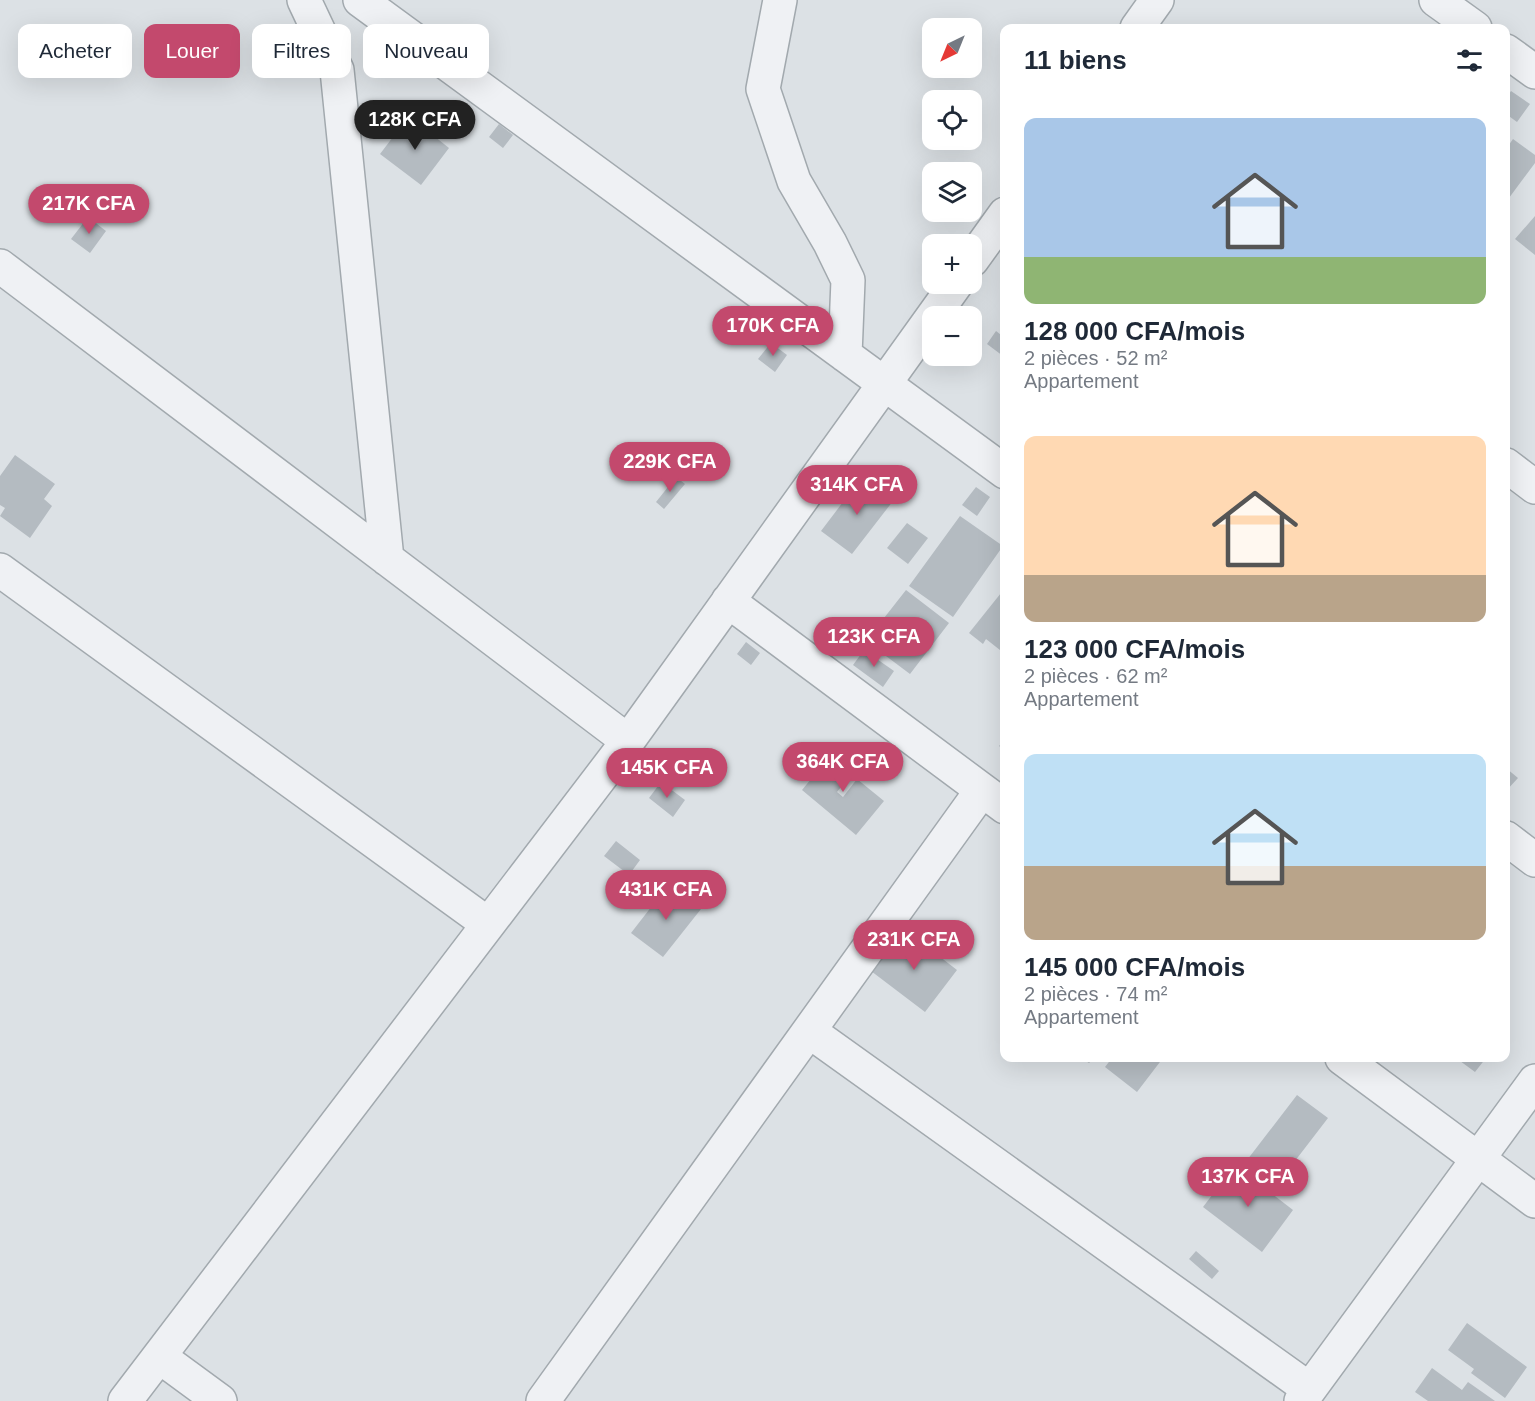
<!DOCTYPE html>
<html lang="fr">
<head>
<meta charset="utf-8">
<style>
  :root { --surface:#fff; --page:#f2f2f3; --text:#1f2937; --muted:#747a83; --accent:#c3496d }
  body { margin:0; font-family:Helvetica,sans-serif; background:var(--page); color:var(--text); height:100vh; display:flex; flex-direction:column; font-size:22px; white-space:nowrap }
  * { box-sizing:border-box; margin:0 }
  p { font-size:20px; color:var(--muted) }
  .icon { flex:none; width:33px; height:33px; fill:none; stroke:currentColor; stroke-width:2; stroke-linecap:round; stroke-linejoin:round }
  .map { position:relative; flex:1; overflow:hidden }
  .sheet { position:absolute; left:1000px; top:24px; width:510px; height:1038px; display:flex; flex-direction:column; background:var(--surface); border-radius:12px; box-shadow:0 6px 24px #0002 }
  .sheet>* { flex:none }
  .banner { position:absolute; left:18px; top:24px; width:570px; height:54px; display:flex; gap:12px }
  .needle { width:39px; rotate:223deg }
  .controls { position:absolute; left:922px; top:18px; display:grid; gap:12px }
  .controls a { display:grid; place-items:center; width:60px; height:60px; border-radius:12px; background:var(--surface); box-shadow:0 6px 24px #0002; font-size:30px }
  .price { position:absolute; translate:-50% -51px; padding:0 14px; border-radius:21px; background:var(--accent); color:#fff; font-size:20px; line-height:39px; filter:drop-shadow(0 2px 3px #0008) }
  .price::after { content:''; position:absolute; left:50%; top:36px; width:18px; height:14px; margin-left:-9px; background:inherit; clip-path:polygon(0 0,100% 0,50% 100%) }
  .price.current { background:#222; color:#fff }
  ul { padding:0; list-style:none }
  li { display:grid; align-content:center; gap:12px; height:318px; padding:0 24px }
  li span { display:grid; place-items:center; height:186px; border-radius:12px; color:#555 }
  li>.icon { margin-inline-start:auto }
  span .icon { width:108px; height:108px; fill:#fffc; stroke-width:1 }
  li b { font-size:26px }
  h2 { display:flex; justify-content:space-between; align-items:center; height:72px; padding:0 24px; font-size:26px }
  .chip { padding:0 21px; border-radius:12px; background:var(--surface); box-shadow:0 6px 24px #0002; font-size:21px; line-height:54px }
  .chip.current { background:var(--accent); color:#fff }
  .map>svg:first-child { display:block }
  .building { fill:#b4bbc1 }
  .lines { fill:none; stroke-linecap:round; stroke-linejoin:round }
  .minor-casing { stroke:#a2a9ae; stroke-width:36 }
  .minor { stroke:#eff1f4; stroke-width:33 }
</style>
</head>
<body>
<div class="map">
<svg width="1535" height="1401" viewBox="0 0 1535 1401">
  <rect width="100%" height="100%" fill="#dce1e5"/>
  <path class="building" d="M 1511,91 L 1530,104 L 1517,122 L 1506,114 L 1506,98 Z
    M 409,116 L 449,148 L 421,185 L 380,154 Z
    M 499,124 L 513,135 L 503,148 L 489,137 Z
    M 1513,139 L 1535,155 L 1535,163 L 1506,202 L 1506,149 Z
    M 1535,216 L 1535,255 L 1515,239 Z
    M 88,217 L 106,231 L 90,253 L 71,239 Z
    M 996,331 L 1005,338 L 1005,353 L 1003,356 L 987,344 Z
    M 771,343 L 787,355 L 775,372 L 758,359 Z
    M 15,455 L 55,484 L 44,499 L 52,506 L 30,538 L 0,516 L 5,508 L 0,505 L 0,476 Z
    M 676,477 L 685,484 L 664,509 L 656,502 Z
    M 862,477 L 893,501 L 852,554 L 821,531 Z
    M 976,487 L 990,497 L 977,516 L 962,505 Z
    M 960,516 L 1003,546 L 953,617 L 909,586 Z
    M 907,523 L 928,538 L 908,564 L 887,548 Z
    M 1005,588 L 1005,654 L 986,639 L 983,644 L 969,633 Z
    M 906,590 L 949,623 L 910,674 L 866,641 Z
    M 746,642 L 760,653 L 751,665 L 737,654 Z
    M 864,650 L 894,671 L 883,687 L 853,665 Z
    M 1005,739 L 1005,751 L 999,746 Z
    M 842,749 L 860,763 L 837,792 L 843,797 L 857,779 L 884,801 L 856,835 L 802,790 L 829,757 L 833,760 Z
    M 1506,768 L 1518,778 L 1506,791 Z
    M 661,782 L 685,800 L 673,817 L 649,798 Z
    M 616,841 L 640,860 L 629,875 L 604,856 Z
    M 669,884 L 701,909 L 663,957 L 631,933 Z
    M 904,929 L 957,970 L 925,1012 L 871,971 Z
    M 1081,1058 L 1094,1058 L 1089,1063 Z
    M 1112,1058 L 1163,1058 L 1137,1092 L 1105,1067 Z
    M 1456,1058 L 1486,1058 L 1475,1072 Z
    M 1297,1095 L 1328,1118 L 1275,1187 L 1244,1164 Z
    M 1235,1165 L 1293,1210 L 1262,1252 L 1203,1207 Z
    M 1196,1251 L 1219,1271 L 1212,1279 L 1189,1259 Z
    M 1467,1323 L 1527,1367 L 1505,1398 L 1471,1373 L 1474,1369 L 1448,1350 Z
    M 1432,1368 L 1462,1390 L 1468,1382 L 1495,1401 L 1428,1401 L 1415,1392 Z"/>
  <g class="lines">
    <g class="minor-casing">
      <path id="minor" d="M 304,0 L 337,70 L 387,559
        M 360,0 L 1005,472
        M 780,0 L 763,89 L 794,181 L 830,243 L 848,280 L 845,355
        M 1436,0 L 1475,28
        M 1137,28 L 1157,0
        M 1506,51 L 1535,72
        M 972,260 L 1005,214
        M 0,266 L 628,741
        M 1506,465 L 1535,487
        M 0,570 L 488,924
        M 728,601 L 1005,807
        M 1506,838 L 1535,860
        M 809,1031 L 1309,1389
        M 1342,1058 L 1535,1201
        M 160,1357 L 220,1401
        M 125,1401 L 628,741 L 956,284
        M 543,1401 L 982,790
        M 1301,1401 L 1535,1081"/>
    </g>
    <use href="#minor" class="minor"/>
  </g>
</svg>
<div class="controls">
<a><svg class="needle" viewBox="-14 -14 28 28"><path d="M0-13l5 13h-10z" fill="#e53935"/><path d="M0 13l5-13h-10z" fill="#747a83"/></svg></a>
<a><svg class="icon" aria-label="locate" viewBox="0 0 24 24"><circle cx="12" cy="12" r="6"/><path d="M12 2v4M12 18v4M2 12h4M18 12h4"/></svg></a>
<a><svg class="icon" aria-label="layers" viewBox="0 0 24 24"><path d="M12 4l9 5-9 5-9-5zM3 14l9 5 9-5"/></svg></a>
<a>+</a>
<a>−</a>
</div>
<b class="price current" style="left:415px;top:151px">128K CFA</b>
<b class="price" style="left:89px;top:235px">217K CFA</b>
<b class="price" style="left:773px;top:357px">170K CFA</b>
<b class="price" style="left:670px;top:493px">229K CFA</b>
<b class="price" style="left:857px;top:516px">314K CFA</b>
<b class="price" style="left:874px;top:668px">123K CFA</b>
<b class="price" style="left:843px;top:793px">364K CFA</b>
<b class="price" style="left:667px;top:799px">145K CFA</b>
<b class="price" style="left:666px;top:921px">431K CFA</b>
<b class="price" style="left:914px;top:971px">231K CFA</b>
<b class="price" style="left:1248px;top:1208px">137K CFA</b>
<div class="banner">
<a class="chip">Acheter</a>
<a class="chip current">Louer</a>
<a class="chip">Filtres</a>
<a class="chip">Nouveau</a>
</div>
<section class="sheet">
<h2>11 biens<svg class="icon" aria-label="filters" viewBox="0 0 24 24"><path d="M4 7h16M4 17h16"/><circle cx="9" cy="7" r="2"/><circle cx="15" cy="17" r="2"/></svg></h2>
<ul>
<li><span style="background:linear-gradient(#a9c7e8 75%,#8fb573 0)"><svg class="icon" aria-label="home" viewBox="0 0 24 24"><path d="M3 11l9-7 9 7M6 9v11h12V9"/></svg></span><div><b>128 000 CFA/mois</b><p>2 pièces · 52 m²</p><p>Appartement</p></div></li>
<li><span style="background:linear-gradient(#ffd9b3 75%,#b9a48a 0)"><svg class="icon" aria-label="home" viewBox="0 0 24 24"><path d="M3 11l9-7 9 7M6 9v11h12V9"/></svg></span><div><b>123 000 CFA/mois</b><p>2 pièces · 62 m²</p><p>Appartement</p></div></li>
<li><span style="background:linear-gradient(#bfe0f5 60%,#b9a48a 0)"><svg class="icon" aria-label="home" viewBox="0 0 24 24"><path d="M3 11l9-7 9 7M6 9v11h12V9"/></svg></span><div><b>145 000 CFA/mois</b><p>2 pièces · 74 m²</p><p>Appartement</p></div></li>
</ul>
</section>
</div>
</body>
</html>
